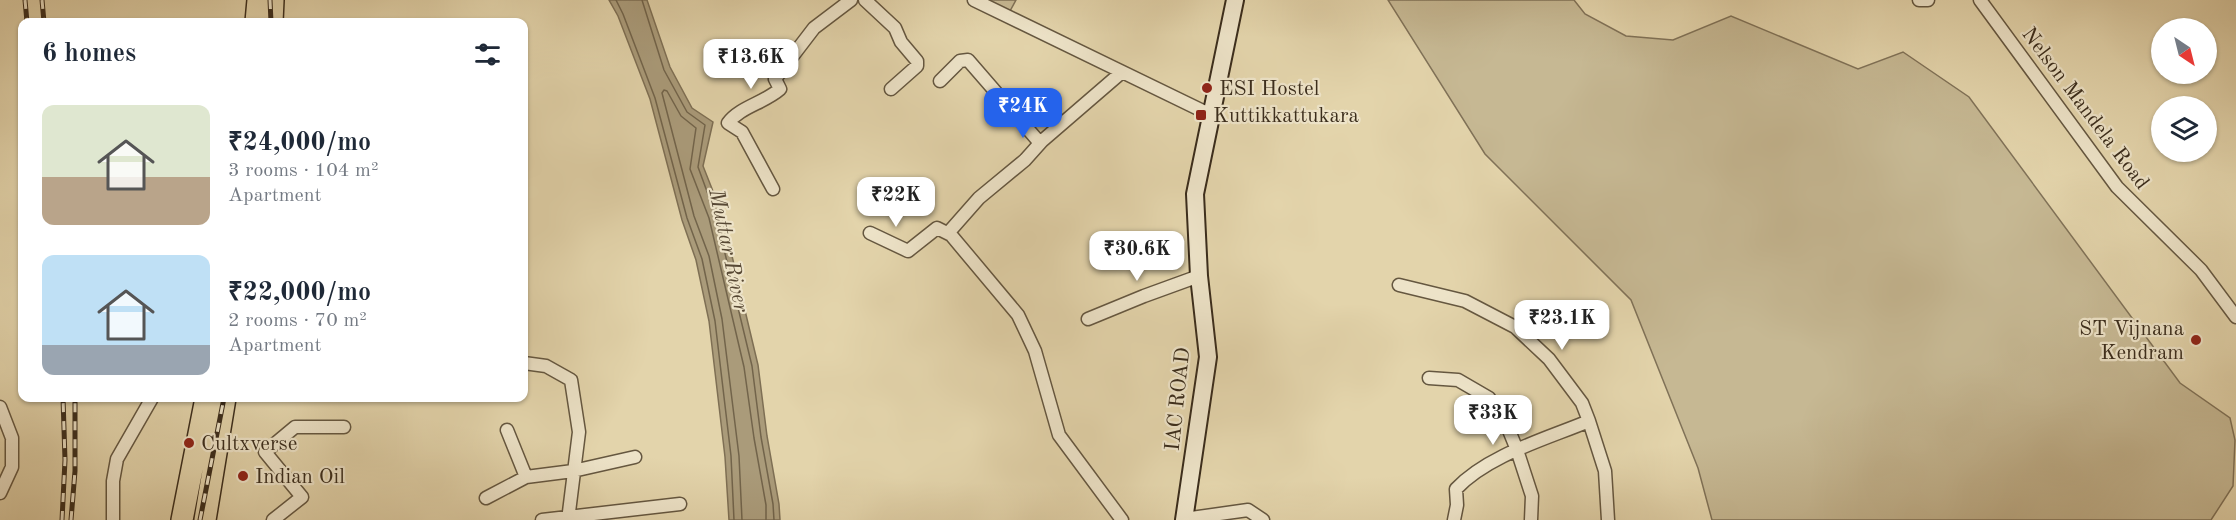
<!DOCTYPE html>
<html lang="en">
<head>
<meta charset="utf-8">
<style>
  :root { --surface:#fff; --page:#f6f6f7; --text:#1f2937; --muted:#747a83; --accent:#2563eb }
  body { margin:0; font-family:"Old Standard TT",serif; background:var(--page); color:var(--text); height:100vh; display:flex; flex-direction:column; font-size:22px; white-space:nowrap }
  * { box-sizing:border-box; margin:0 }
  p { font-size:20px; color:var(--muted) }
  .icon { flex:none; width:33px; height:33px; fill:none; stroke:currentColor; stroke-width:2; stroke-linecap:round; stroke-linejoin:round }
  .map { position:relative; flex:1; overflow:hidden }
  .sheet { position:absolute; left:18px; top:18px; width:510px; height:384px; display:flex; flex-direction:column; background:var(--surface); border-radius:12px; box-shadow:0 2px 4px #0004 }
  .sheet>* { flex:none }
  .needle { width:39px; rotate:145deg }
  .tools { position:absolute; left:2151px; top:18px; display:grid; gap:12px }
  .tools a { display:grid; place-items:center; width:66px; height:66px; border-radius:50%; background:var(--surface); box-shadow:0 2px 4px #0004; font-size:30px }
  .price { position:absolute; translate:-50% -51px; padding:0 14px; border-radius:12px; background:#fff; color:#222; font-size:20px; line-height:39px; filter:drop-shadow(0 2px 3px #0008) }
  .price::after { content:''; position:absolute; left:50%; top:36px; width:18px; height:14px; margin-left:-9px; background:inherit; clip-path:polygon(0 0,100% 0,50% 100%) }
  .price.active { background:var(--accent); color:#fff }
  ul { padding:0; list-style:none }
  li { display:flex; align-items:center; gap:18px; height:150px; padding:0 24px }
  li span { display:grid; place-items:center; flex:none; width:168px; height:120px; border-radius:12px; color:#555 }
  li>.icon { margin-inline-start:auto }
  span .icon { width:72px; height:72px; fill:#fffc; stroke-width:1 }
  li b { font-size:26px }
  h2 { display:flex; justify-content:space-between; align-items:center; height:72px; padding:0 24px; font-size:26px }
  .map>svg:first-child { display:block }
  .green { fill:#c6b893; stroke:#807258; stroke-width:1.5 }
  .water { fill:#aa9b7a; stroke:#7e6f54; stroke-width:1.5 }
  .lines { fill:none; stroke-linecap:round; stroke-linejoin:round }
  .shore { stroke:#72644b; stroke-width:1.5 }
  .street-casing { stroke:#655740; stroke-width:15 }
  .secondary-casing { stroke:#3b2d1c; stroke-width:20 }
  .highway-casing { stroke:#3b2d1c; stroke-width:24 }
  .street { stroke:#ede3c8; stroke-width:12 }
  .secondary { stroke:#ede3c8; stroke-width:16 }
  .highway { stroke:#e3d4ab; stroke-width:21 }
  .rail-casing { stroke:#3b2d1c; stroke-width:5 }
  .rail { stroke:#ede3c8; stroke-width:3; stroke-dasharray:9; stroke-linecap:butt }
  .poi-dot { fill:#8f2418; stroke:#ede3c8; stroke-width:2 }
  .labels { text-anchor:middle; stroke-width:4.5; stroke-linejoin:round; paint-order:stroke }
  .poi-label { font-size:21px; fill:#3b2d1c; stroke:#ede3c8; text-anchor:start }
  .street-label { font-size:21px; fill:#3b2d1c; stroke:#ede3c8 }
  .water-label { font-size:22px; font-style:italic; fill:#574834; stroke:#ede3c8 }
</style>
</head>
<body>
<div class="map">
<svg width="2236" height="520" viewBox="0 0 2236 520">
  <rect width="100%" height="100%" fill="#e3d4ab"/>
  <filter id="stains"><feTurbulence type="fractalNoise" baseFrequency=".00333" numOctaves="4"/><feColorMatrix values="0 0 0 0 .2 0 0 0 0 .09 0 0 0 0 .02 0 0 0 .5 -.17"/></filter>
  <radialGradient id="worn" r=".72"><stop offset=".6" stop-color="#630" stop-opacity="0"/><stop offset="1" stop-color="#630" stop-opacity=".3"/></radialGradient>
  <path class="green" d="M 985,0 L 1016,0 L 1010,11 Z
    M 1388,0 L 1574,0 L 1585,14 L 1626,36 L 1673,40 L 1731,16 L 1858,69 L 1903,52 L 1969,97 L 2180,383 L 2230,418 L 2235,440 L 2233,486 L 2211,520 L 1712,520 L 1698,468 L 1631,300 L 1485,154 Z"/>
  <path class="water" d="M 609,0 L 647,0 L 670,67 L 692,108 L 713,122 L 703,166 L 722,214 L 758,365 L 767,436 L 779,504 L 780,520 L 729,520 L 725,457 L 709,321 L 696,260 L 682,220 L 650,99 L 618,16 Z"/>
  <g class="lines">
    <path class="shore" d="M 616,0 L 623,14 L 655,98 L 687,218 L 702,259 L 715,321 L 731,456 L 734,520
      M 642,0 L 664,70 L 687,112 L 705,125 L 698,167 L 716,216 L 752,366 L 761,437 L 773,504 L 774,520
      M 742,520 L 739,456 L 722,319 L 709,256 L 694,216 L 662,93 L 664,90 L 667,91 L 681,116 L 696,128 L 690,169 L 709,218 L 744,367 L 754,438 L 766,505 L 766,520"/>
    <g class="street-casing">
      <path id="street" d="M 865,0 L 895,28 L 901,42 L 917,61 L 917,66 L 891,89
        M 974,0 L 1211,115
        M 1919,0 L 1928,0
        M 1980,0 L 2117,187 L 2201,270 L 2236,317
        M 940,81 L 960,61 L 968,60 L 1040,143
        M 773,189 L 742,132 L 728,123 C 740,107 764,103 780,89 L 775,79 L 814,28 L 851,0
        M 949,232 L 979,198 L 1025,160 L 1042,141 L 1122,72
        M 870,233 L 908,251 L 937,228 L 951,235 L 1018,315 L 1035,351 L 1059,435 L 1122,520
        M 1399,285 L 1465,301 L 1515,327 L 1549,359 L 1582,403 L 1589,421 L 1605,471 L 1608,520
        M 1088,319 L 1144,296 L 1199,276
        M 524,363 L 546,366 L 571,380 L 579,432 L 568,520
        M 1429,378 L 1458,380 L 1489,398 L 1506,423 L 1517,450 L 1532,496 L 1531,520
        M 0,407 L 12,438 L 12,467 L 0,493
        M 507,430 L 526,477
        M 486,498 L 526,477 L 573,471 L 635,457
        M 1184,519 L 1248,510 L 1263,520
        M 113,520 L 113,481 L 117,459 L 152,398
        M 273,520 L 302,497 L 265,452 L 295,427 L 344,427
        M 542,520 L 680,504
        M 1454,520 L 1457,505 L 1456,489 C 1488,455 1546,439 1589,421"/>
    </g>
    <g class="secondary-casing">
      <path id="secondary" d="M 1184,520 L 1208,357 L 1199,276 L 1195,194 L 1235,0"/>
    </g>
    <g class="highway-casing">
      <path id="highway" d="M 256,22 L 258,0
        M 272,22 L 273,0
        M 182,520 L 206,398
        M 205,520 L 225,398"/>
    </g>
    <use href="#street" class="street"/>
    <use href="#secondary" class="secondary"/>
    <use href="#highway" class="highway"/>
    <g class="rail-casing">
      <path id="rail" d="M 25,0 L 27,22
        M 42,0 L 44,22
        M 270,0 L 271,22
        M 62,520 L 65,460 L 63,398
        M 71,520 L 75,471 L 75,398
        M 200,520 L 224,398"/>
    </g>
    <use href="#rail" class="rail"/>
  </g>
  <g class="poi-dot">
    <circle cx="1207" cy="88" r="6"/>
    <rect x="1195" y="109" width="12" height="12" rx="3"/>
    <circle cx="2196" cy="340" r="6"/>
    <circle cx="189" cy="443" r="6"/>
    <circle cx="243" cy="476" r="6"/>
  </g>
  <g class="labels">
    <g class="poi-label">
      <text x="1219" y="95">ESI Hostel</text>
      <text x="1213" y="122">Kuttikkattukara</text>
      <text x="2184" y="335" text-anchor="end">ST Vijnana<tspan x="2184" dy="24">Kendram</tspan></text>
      <text x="201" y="450">Cultxverse</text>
      <text x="255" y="483">Indian Oil</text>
    </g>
    <g class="street-label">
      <text transform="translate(2086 108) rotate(53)" y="7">Nelson Mandela Road</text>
      <text transform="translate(1177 399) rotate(-84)" y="7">IAC ROAD</text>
    </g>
    <g class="water-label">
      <text transform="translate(730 250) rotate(78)" y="8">Muttar River</text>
    </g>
  </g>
  <rect width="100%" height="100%" filter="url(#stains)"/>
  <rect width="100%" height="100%" fill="url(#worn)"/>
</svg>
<div class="tools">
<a><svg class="needle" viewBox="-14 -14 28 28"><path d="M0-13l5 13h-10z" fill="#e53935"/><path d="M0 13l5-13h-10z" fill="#747a83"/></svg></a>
<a><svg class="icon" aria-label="layers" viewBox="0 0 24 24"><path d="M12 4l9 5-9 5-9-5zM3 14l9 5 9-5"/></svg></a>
</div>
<b class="price" style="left:751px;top:90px">₹13.6K</b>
<b class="price active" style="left:1023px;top:139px">₹24K</b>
<b class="price" style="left:896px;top:228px">₹22K</b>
<b class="price" style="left:1137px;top:282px">₹30.6K</b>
<b class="price" style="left:1562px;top:351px">₹23.1K</b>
<b class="price" style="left:1493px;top:446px">₹33K</b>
<section class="sheet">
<h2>6 homes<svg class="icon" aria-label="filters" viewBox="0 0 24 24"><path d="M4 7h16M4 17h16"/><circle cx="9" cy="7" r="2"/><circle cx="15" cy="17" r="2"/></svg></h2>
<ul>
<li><span style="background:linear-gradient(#dfe7d0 60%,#b9a48a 0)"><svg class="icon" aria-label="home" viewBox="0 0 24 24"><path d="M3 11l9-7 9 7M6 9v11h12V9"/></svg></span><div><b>₹24,000/mo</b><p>3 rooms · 104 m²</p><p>Apartment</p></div></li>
<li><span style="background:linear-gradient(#bfe0f5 75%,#9aa5b1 0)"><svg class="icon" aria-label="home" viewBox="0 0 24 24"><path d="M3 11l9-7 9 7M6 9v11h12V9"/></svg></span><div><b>₹22,000/mo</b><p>2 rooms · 70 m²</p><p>Apartment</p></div></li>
</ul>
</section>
</div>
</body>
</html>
